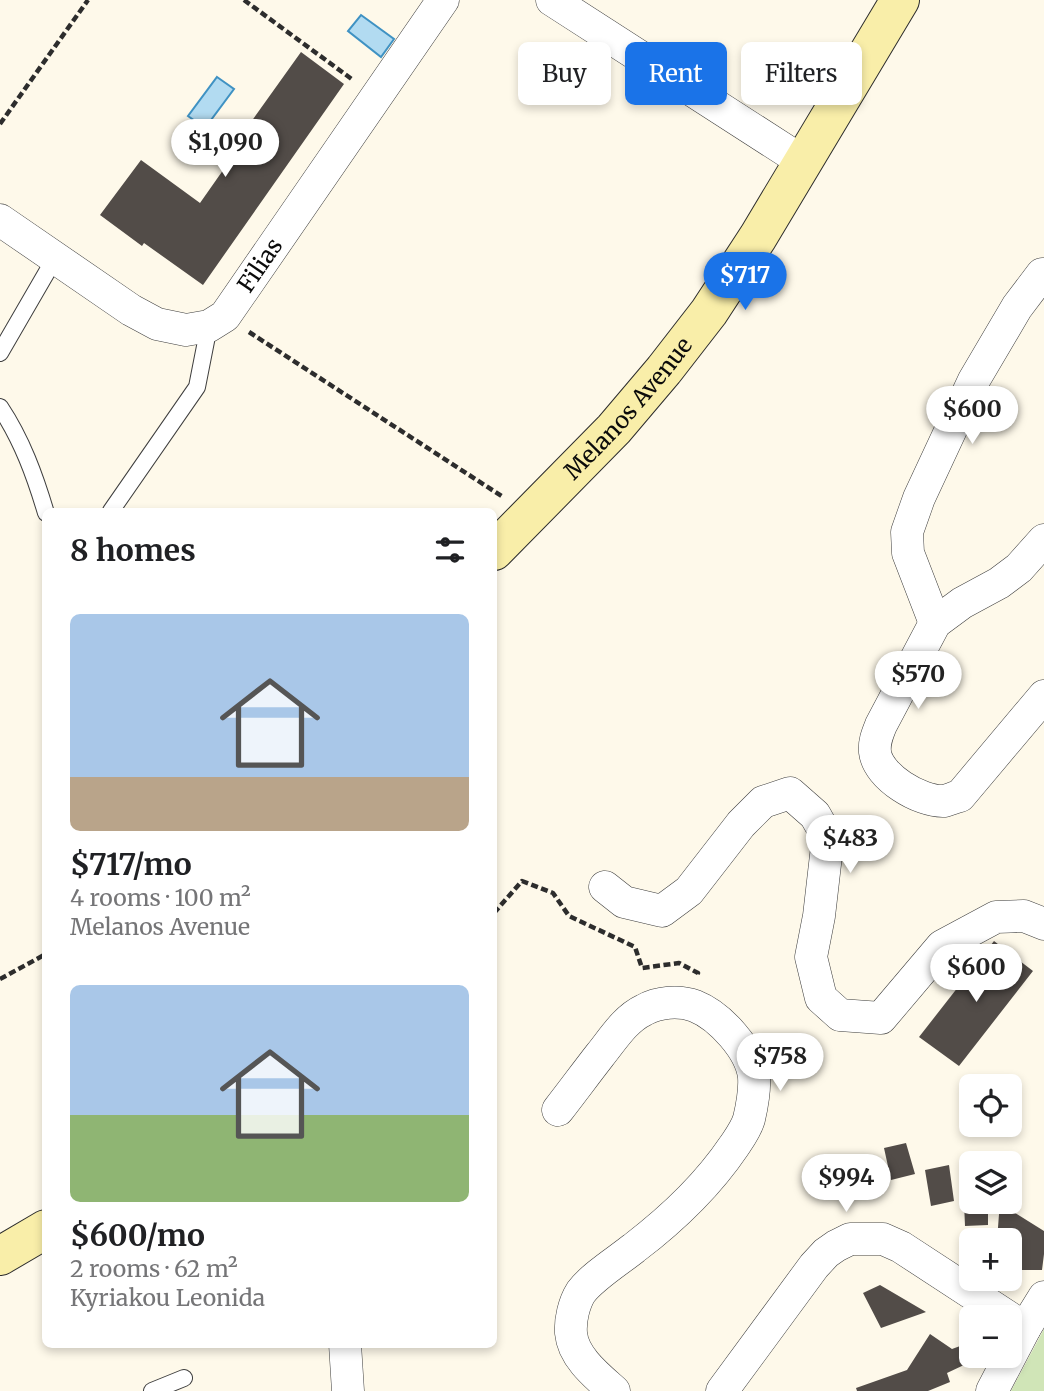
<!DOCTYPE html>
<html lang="en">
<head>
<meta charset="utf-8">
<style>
  :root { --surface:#fff; --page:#f6f6f6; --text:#202124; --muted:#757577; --accent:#1a73e8 }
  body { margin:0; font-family:Merriweather,serif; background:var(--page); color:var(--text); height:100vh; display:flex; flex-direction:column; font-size:26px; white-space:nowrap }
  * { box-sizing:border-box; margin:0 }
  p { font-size:23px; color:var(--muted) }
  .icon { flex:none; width:38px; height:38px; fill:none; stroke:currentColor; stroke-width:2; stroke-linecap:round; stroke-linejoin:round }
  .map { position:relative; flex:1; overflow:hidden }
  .details { position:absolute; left:42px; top:508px; width:455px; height:840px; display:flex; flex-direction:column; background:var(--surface); border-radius:10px; box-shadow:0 4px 10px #0003 }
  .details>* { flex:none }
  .banner { position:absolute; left:518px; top:42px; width:420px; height:63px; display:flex; gap:14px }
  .fabs { position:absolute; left:959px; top:1074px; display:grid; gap:14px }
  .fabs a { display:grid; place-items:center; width:63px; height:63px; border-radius:10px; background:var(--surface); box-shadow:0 4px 10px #0003; font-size:35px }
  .price { position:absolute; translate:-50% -60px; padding:0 16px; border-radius:24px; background:#fff; color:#222; font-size:23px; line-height:46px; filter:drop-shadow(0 2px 4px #0008) }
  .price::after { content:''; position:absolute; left:50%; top:42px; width:21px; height:16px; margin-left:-10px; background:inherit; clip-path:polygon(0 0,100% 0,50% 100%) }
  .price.current { background:var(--accent); color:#fff }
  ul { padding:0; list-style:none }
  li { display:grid; align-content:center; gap:14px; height:371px; padding:0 28px }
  li span { display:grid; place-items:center; height:217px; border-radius:10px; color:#555 }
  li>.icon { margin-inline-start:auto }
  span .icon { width:126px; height:126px; fill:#fffc; stroke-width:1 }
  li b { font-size:30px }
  h2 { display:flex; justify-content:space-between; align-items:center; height:84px; padding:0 28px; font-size:30px }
  .chip { padding:0 24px; border-radius:10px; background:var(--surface); box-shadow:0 4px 10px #0003; font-size:24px; line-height:63px }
  .chip.current { background:var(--accent); color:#fff }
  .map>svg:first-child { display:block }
  .green { fill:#d0e5b7 }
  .water { fill:#b2dbf1; stroke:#3f92c3; stroke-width:2 }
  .building { fill:#524c48 }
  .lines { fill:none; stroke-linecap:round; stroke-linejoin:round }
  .lane-casing { stroke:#3e3e3e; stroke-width:18 }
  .street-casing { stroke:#3e3e3e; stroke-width:33 }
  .secondary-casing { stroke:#2d2d2d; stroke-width:40 }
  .path { stroke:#2d2d2d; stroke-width:4.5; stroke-dasharray:7 3.5; stroke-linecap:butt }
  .lane { stroke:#fff; stroke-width:16 }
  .street { stroke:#fff; stroke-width:32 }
  .secondary { stroke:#f9eea9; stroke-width:38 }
  .labels { text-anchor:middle; stroke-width:7; stroke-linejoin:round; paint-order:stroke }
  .street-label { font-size:23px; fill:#0b0b0b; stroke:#fff }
</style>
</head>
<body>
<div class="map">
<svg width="1044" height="1391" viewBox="0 0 1044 1391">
  <rect width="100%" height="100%" fill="#fef9ea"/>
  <path class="green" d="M 1044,1329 L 1044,1391 L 1011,1391 Z"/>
  <path class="water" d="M 361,15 L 394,39 L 381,57 L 348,31 Z
    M 217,77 L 234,89 L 205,128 L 188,116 Z"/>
  <path class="building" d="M 301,52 L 344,84 L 203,285 L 144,243 L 142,246 L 100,215 L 141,160 L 200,203 L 240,146 L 236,143 Z
    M 994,941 L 1033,971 L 959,1066 L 919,1037 Z
    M 906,1143 L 915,1174 L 891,1180 L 884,1148 Z
    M 949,1165 L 954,1201 L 931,1206 L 925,1170 Z
    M 964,1202 L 988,1202 L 988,1225 L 965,1226 Z
    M 1015,1213 L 1044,1231 L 1044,1254 L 1042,1270 L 1010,1270 L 1010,1241 L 997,1241 L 999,1214 Z
    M 880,1285 L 926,1312 L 881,1328 L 863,1293 Z
    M 930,1334 L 952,1349 L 971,1342 L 971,1356 L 983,1356 L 947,1373 L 950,1382 L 928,1391 L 857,1391 L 856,1388 L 907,1370 Z"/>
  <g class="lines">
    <g class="lane-casing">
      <path id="lane" d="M 0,353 L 55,258
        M 0,407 C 22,440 35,476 46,513
        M 111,511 L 197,387 L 209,326
        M 152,1391 L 184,1378"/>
    </g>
    <g class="street-casing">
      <g id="street">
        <path d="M 552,0 L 802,161"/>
        <path id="s1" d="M 0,220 L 131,310 L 157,324 L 186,330 L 209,326 L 225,316 L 443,0"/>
        <path d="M 1044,540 L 1019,568 L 999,583 L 962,603 L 935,623 L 881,725 C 877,735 874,742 875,752 C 878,777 920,802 944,801 C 949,800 955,797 960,796 L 1044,696"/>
        <path d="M 935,623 L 908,553 L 907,532 L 919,498 L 974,380 L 1017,307 L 1042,274"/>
        <path d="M 605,887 L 624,902 L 662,911 L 689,891 L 741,824 L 763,802 L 790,793 L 815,815 L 828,838 L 819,916 L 811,957 L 821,998 L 840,1015 L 881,1018 L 942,946 L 996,917 L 1024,916 L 1044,924"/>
        <path d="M 558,1110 C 572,1092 586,1073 600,1055 C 613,1039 625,1019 644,1010 C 658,1002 679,1000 695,1006 C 720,1016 751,1050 754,1077 C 755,1091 752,1106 749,1119 C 746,1129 740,1137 734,1146 C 707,1186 672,1219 634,1248 C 619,1260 592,1277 581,1292 C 574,1303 570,1320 571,1333 C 573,1357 597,1376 614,1391"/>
        <path d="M 345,1344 L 348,1391"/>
        <path d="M 722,1391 L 814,1266 L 826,1253 L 836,1246 L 850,1239 L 883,1239 L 901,1247 L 1025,1328"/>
        <path d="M 992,1391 L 1025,1328 L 1044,1297"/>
      </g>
    </g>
    <g class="secondary-casing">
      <g id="secondary">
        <path id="s2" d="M 494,551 L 614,429 L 664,370 L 709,312 L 758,237 L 900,0"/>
        <path d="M 0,1256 L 46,1229"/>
      </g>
    </g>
    <path class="path" d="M 244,0 L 353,80
      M 0,124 L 88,0
      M 249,332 L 503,497
      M 494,913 L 522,881 L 553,893 L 569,916 L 635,947 L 642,968 L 679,963 L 698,973 L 697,977
      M 0,979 L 46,954"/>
    <use href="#lane" class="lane"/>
    <use href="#street" class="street"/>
    <use href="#secondary" class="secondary"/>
  </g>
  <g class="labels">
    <g class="street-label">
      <text dy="8" stroke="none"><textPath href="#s1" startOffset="322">Filias</textPath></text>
      <text dy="8" stroke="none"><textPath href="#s2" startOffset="196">Melanos Avenue</textPath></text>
    </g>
  </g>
</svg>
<div class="fabs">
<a><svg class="icon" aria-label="locate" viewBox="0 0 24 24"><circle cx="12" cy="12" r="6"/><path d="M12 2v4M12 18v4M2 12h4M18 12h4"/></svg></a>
<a><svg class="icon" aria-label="layers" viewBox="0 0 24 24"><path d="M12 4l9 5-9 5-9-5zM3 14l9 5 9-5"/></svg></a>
<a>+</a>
<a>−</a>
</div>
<b class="price" style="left:225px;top:179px">$1,090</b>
<b class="price current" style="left:745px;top:312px">$717</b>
<b class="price" style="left:972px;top:446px">$600</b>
<b class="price" style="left:918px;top:711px">$570</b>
<b class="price" style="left:850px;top:875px">$483</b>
<b class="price" style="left:976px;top:1004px">$600</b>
<b class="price" style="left:780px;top:1093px">$758</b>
<b class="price" style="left:846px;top:1214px">$994</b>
<div class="banner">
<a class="chip">Buy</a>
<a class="chip current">Rent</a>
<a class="chip">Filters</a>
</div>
<section class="details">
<h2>8 homes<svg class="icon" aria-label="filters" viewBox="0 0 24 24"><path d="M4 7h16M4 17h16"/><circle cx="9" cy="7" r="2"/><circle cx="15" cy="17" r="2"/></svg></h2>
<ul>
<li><span style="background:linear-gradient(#a9c7e8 75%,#b9a48a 0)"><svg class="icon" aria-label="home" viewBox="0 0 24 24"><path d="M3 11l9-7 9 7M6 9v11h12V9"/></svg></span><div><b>$717/mo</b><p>4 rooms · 100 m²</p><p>Melanos Avenue</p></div></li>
<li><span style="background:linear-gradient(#a9c7e8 60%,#8fb573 0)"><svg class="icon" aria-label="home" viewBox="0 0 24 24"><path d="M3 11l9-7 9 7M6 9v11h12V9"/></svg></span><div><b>$600/mo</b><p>2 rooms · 62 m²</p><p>Kyriakou Leonida</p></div></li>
</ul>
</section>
</div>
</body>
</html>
